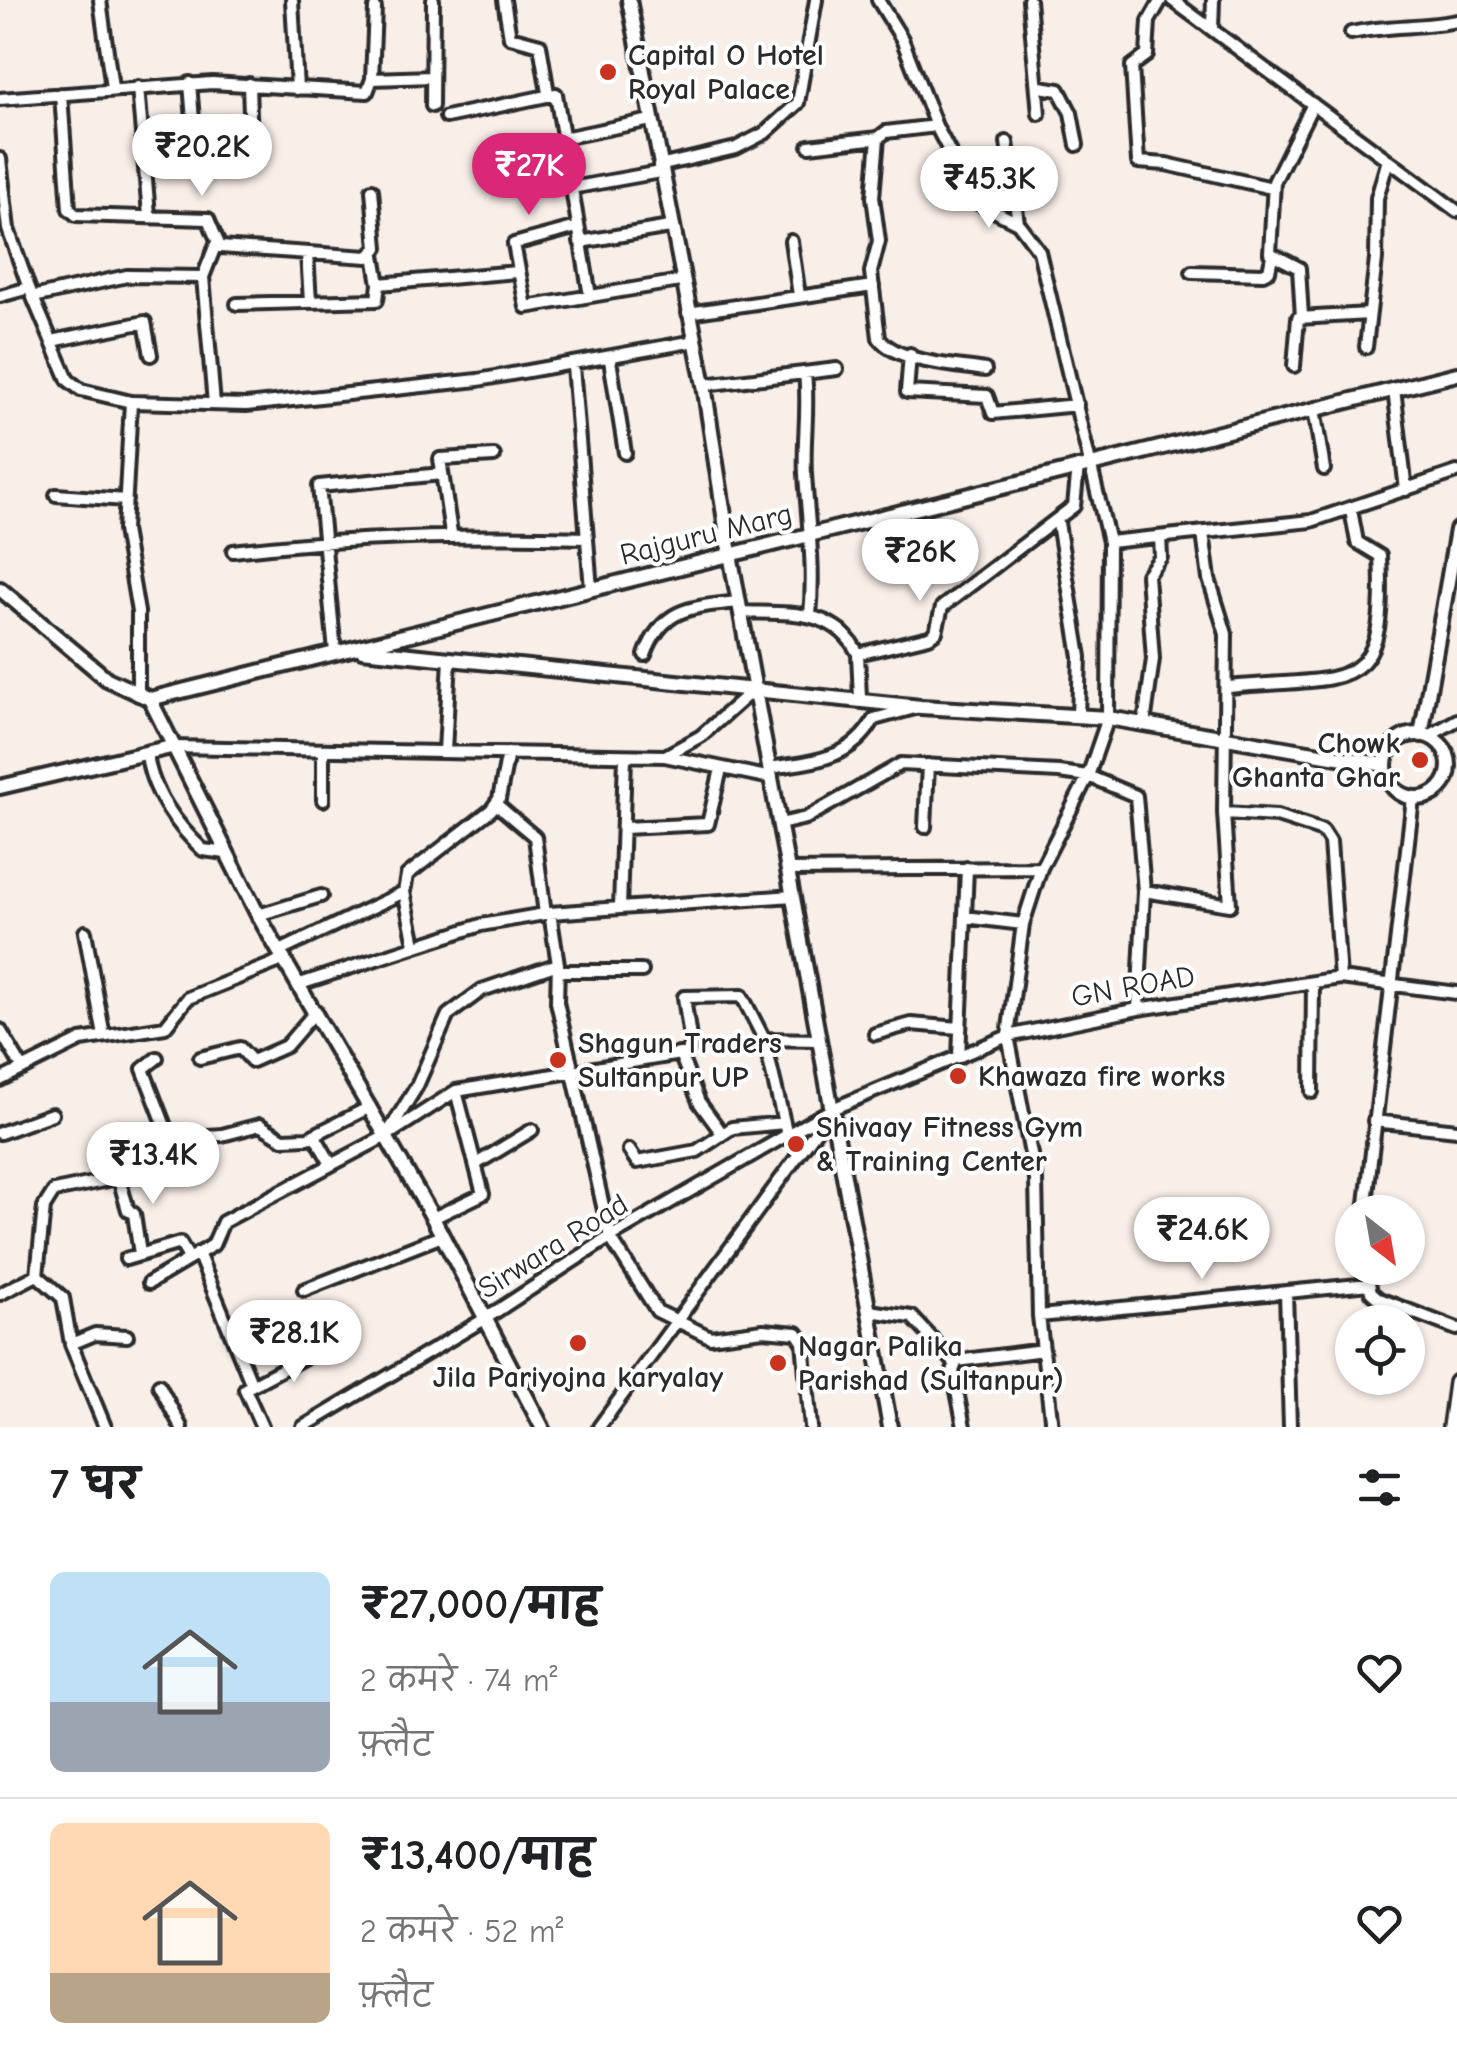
<!DOCTYPE html>
<html lang="hi">
<head>
<meta charset="utf-8">
<style>
  :root { --surface:#fff; --page:#f6f6f6; --text:#202124; --muted:#757577; --line:#e0e0e0; --accent:#db2777 }
  body { margin:0; font-family:"Comic Neue","Playpen Sans Deva",sans-serif; background:var(--page); color:var(--text); height:100vh; display:flex; flex-direction:column; font-size:38px; white-space:nowrap }
  * { box-sizing:border-box; margin:0 }
  p { font-size:32px; color:var(--muted) }
  .icon { flex:none; width:55px; height:55px; fill:none; stroke:currentColor; stroke-width:2; stroke-linecap:round; stroke-linejoin:round }
  .map { position:relative; height:1427px; overflow:hidden }
  .details { display:flex; flex-direction:column; background:var(--surface); flex:1 }
  .details>* { flex:none }
  .needle { width:65px; rotate:149deg }
  .buttons { position:absolute; left:1335px; top:1195px; display:grid; gap:20px }
  .buttons a { display:grid; place-items:center; width:90px; height:90px; border-radius:50%; background:var(--surface); box-shadow:0 2px 8px #0004; font-size:50px }
  .price { position:absolute; translate:-50% -85px; padding:0 22px; border-radius:35px; background:#fff; color:#222; font-size:32px; line-height:65px; filter:drop-shadow(0 2px 5px #0008) }
  .price::after { content:''; position:absolute; left:50%; top:60px; width:30px; height:22px; margin-left:-15px; background:inherit; clip-path:polygon(0 0,100% 0,50% 100%) }
  .price.current { background:var(--accent); color:#fff }
  ul { padding:0; list-style:none }
  li { display:flex; align-items:center; gap:30px; height:250px; padding:0 50px }
  li+li { border-top:2px solid var(--line) }
  li span { display:grid; place-items:center; flex:none; width:280px; height:200px; border-radius:15px; color:#555 }
  li>.icon { margin-inline-start:auto }
  span .icon { width:120px; height:120px; fill:#fffc; stroke-width:1 }
  li b { font-size:42px }
  h2 { display:flex; justify-content:space-between; align-items:center; height:120px; padding:0 50px; font-size:42px }
  .map>svg:first-child { display:block }
  .lines { fill:none; stroke-linecap:round; stroke-linejoin:round }
  .minor-casing { stroke:#2b2b2b; stroke-width:18 }
  .tertiary-casing { stroke:#2b2b2b; stroke-width:20 }
  .primary-casing { stroke:#2b2b2b; stroke-width:22 }
  .minor { stroke:#fff; stroke-width:10 }
  .tertiary { stroke:#fff; stroke-width:12 }
  .primary { stroke:#fff; stroke-width:15 }
  .poi-dot { fill:#c8321e; stroke:#fff; stroke-width:4 }
  .labels { text-anchor:middle; stroke-width:8; stroke-linejoin:round; paint-order:stroke }
  .poi-label { font-size:30px; font-weight:bold; fill:#2b2b2b; stroke:#fff; text-anchor:start }
  .street-label { font-size:30px; fill:#2b2b2b; stroke:#fff }
</style>
</head>
<body>
<div class="map">
<svg width="1457" height="1427" viewBox="0 0 1457 1427">
  <rect width="100%" height="100%" fill="#f9efe9"/>
  <filter id="ink" filterUnits="userSpaceOnUse"><feTurbulence type="fractalNoise" baseFrequency=".01" numOctaves="2"/><feDisplacementMap in="SourceGraphic" scale="20" xChannelSelector="R" yChannelSelector="G"/><feConvolveMatrix kernelMatrix="1 2 1 2 8 2 1 2 1" color-interpolation-filters="sRGB"/></filter>
  <g filter="url(#ink)">
    <g class="lines">
      <g class="minor-casing">
        <path id="minor" d="M 100,0 L 112,88
          M 292,0 L 297,89
          M 504,0 L 510,37 L 540,45 L 548,93
          M 878,0 L 902,39 L 936,126 L 976,202 L 1018,223 L 1039,251 L 1109,542 L 1108,718 L 1088,776 L 1041,868 L 1023,924 L 1008,1036 L 1036,1180 L 1039,1316 L 1052,1427
          M 1029,0 L 1039,114
          M 1161,0 L 1149,21 L 1147,55 L 1132,66 L 1138,162 L 1166,164 L 1272,188
          M 1172,0 L 1457,211
          M 1212,29 L 1213,0
          M 1351,33 C 1388,25 1421,28 1457,21
          M 372,79 L 432,77
          M 190,83 L 195,145
          M 249,84 L 251,144
          M 138,87 L 149,215
          M 1040,87 L 1059,90 L 1071,113 L 1077,145
          M 61,94 L 69,209 L 76,215 L 208,219 L 220,247 L 368,257 L 377,248 L 372,190
          M 0,99 L 212,83 L 367,92 L 372,79 L 375,8
          M 432,106 L 433,0
          M 446,117 L 556,94 L 590,296
          M 936,126 L 886,132 L 878,138 L 873,197 L 879,241 L 871,272 L 879,338 C 897,363 956,365 985,370
          M 563,138 L 651,120
          M 1007,142 L 1018,223
          M 809,146 L 878,138
          M 0,159 L 8,229 L 29,288
          M 659,166 L 736,148 L 765,133 L 798,103 L 816,0
          M 571,188 L 660,172
          M 577,227 L 514,244 L 526,307 L 680,281
          M 791,241 L 799,295
          M 580,242 L 670,227
          M 307,253 L 310,302
          M 1192,272 L 1263,274 L 1269,271 L 1272,256
          M 203,277 L 214,404
          M 379,284 L 517,272
          M 0,296 L 29,288 L 68,380 L 81,390 L 131,402
          M 33,297 L 127,276 L 203,277 L 216,244
          M 237,304 L 377,300 L 379,284 L 374,255
          M 688,313 L 873,286
          M 1302,317 L 1299,268 L 1270,253 L 1274,182 L 1313,104
          M 52,341 L 145,322 L 151,355
          M 1366,347 L 1376,259 L 1377,198 L 1388,160
          M 910,354 L 907,392 L 987,396 L 993,413 L 1077,405
          M 610,360 L 625,453
          M 573,366 L 591,589
          M 1294,366 L 1298,318 L 1369,314
          M 805,373 C 809,407 803,440 805,474 C 808,523 815,567 810,615
          M 704,385 L 837,369
          M 1394,389 L 1406,490
          M 1314,409 L 1324,469
          M 56,495 L 126,500
          M 1058,523 L 1080,657 L 1078,716
          M 451,533 L 440,459 L 494,456
          M 1203,533 L 1209,579 L 1226,634 L 1224,813
          M 1109,542 L 1311,521 L 1457,472
          M 233,551 C 352,537 467,534 587,538
          M 741,612 C 785,614 836,607 858,654 L 929,637 L 936,632 L 942,607 L 1074,506 L 1078,467
          M 335,652 L 319,486 L 442,474
          M 858,654 L 860,698
          M 645,655 C 663,606 693,607 739,602
          M 1229,687 C 1348,675 1388,699 1380,556 L 1357,542 L 1351,510
          M 138,695 L 138,612 L 124,530 L 131,402 L 246,405 L 478,380 L 695,341
          M 1144,724 L 1153,659 L 1147,575 L 1161,557 L 1160,537
          M 1429,736 L 1457,720
          M 171,747 L 665,756 L 701,736 L 754,689
          M 445,751 L 450,659
          M 147,753 C 150,789 177,826 203,850 L 226,853
          M 665,756 L 771,778
          M 769,768 C 811,762 852,760 874,719 L 915,708
          M 323,800 L 323,751
          M 496,804 L 535,837 L 545,914
          M 780,824 L 806,818 L 901,764 L 1059,772 L 1088,776 L 1136,796 L 1144,891
          M 925,827 L 928,765
          M 623,828 L 708,824 L 721,769
          M 788,870 L 1041,868
          M 404,892 L 415,944
          M 620,908 L 793,896
          M 258,915 L 321,896
          M 965,917 L 1023,924
          M 85,932 L 104,1036
          M 280,951 L 404,892 L 407,875 L 491,810 L 499,799 L 508,753
          M 558,964 L 557,1002 L 610,1237 L 657,1311 L 710,1337 L 763,1330 L 797,1333 L 803,1342 L 811,1427
          M 560,971 L 642,971
          M 300,984 L 481,925 L 550,913 L 620,908 L 625,757
          M 1138,1009 L 1144,891 L 1230,905 L 1224,813 L 1277,816 L 1323,831 L 1330,842 L 1340,978
          M 0,1030 L 23,1069
          M 875,1034 L 911,1024 L 960,1028
          M 764,1039 L 819,1040
          M 683,1057 L 691,1045 L 684,997 L 742,996 L 764,1039 L 787,1135
          M 959,1057 L 967,868
          M 157,1058 L 143,1069 L 170,1139
          M 200,1058 L 240,1048 L 252,1061 L 286,1046 L 316,1011
          M 0,1080 L 81,1040 L 165,1027 L 188,998 L 285,959
          M 1312,1092 L 1313,983
          M 1374,1121 L 1457,1130
          M 0,1133 L 52,1114
          M 388,1133 L 417,1086 L 448,1015 L 482,990 L 558,964 L 550,913
          M 315,1136 L 331,1164
          M 629,1150 L 637,1162 L 697,1151 L 732,1128 L 784,1123
          M 476,1164 L 532,1130
          M 117,1172 L 128,1210 L 134,1214 L 140,1254
          M 1365,1212 L 1413,798
          M 433,1218 L 483,1194 L 456,1091
          M 198,1253 L 252,1385
          M 126,1259 L 180,1243 L 189,1258
          M 1366,1268 L 1371,1292 L 1379,1299 L 1457,1329
          M 37,1275 L 63,1298 L 71,1344 L 105,1427
          M 149,1283 L 213,1245 L 223,1222 L 386,1136 L 456,1091 L 680,1054 L 699,1102 L 721,1132
          M 304,1290 L 442,1236
          M 1286,1292 L 1290,1427
          M 0,1294 L 37,1275 L 44,1207 L 54,1191 L 108,1180 L 129,1159 L 170,1139 L 222,1135 L 260,1125 L 283,1139 L 308,1138 L 370,1107
          M 869,1311 L 912,1317 L 955,1363
          M 1039,1316 L 1369,1284
          M 71,1344 L 95,1334 L 127,1336
          M 159,1385 L 181,1427
          M 262,1427 L 245,1389 L 329,1344
          M 303,1427 L 483,1320 L 610,1237 L 832,1109 L 1008,1036 L 1138,1009 L 1340,978 L 1457,993
          M 599,1427 L 829,1113
          M 964,1427 L 953,1371 L 957,1361 L 1043,1350"/>
      </g>
      <g class="tertiary-casing">
        <path id="tertiary" d="M 629,0 L 704,385 L 730,554 L 890,1427
          M 0,589 L 107,679 L 150,699 L 1457,374
          M 362,650 L 921,707 L 1108,718 L 1385,765
          M 150,699 L 258,915 L 433,1218 L 542,1427
          M1385 766a32 32 0 1 1 64 0a32 32 0 1 1-64 0Z
          M 1421,735 L 1457,530
          M 0,787 L 171,747"/>
      </g>
      <g class="primary-casing">
        <path id="primary" d="M 1451,1427 L 1457,1383"/>
      </g>
      <use href="#minor" class="minor"/>
      <use href="#tertiary" class="tertiary"/>
      <use href="#primary" class="primary"/>
    </g>
  </g>
  <g class="poi-dot">
    <circle cx="608" cy="72" r="10"/>
    <circle cx="1420" cy="760" r="10"/>
    <circle cx="558" cy="1060" r="10"/>
    <circle cx="958" cy="1076" r="10"/>
    <circle cx="796" cy="1144" r="10"/>
    <circle cx="578" cy="1343" r="10"/>
    <circle cx="778" cy="1363" r="10"/>
  </g>
  <g class="labels">
    <g class="poi-label">
      <text x="628" y="65">Capital O Hotel<tspan x="628" dy="34">Royal Palace</tspan></text>
      <text x="1400" y="753" text-anchor="end">Chowk<tspan x="1400" dy="34">Ghanta Ghar</tspan></text>
      <text x="578" y="1053">Shagun Traders<tspan x="578" dy="34">Sultanpur UP</tspan></text>
      <text x="978" y="1086">Khawaza fire works</text>
      <text x="816" y="1137">Shivaay Fitness Gym<tspan x="816" dy="34">&amp; Training Center</tspan></text>
      <text x="798" y="1356">Nagar Palika<tspan x="798" dy="34">Parishad (Sultanpur)</tspan></text>
      <text x="578" y="1387" text-anchor="middle">Jila Pariyojna karyalay</text>
    </g>
    <g class="street-label">
      <text transform="translate(706 534) rotate(-14)" y="10">Rajguru Marg</text>
      <text transform="translate(1133 986) rotate(-10)" y="10">GN ROAD</text>
      <text transform="translate(553 1246) rotate(-32)" y="10">Sirwara Road</text>
    </g>
  </g>
</svg>
<div class="buttons">
<a><svg class="needle" viewBox="-14 -14 28 28"><path d="M0-13l5 13h-10z" fill="#e53935"/><path d="M0 13l5-13h-10z" fill="#757577"/></svg></a>
<a><svg class="icon" aria-label="locate" viewBox="0 0 24 24"><circle cx="12" cy="12" r="6"/><path d="M12 2v4M12 18v4M2 12h4M18 12h4"/></svg></a>
</div>
<b class="price" style="left:202px;top:199px">₹20.2K</b>
<b class="price current" style="left:529px;top:218px">₹27K</b>
<b class="price" style="left:989px;top:231px">₹45.3K</b>
<b class="price" style="left:920px;top:604px">₹26K</b>
<b class="price" style="left:153px;top:1207px">₹13.4K</b>
<b class="price" style="left:1202px;top:1282px">₹24.6K</b>
<b class="price" style="left:294px;top:1385px">₹28.1K</b>
</div>
<section class="details">
<h2>7 घर<svg class="icon" aria-label="filters" viewBox="0 0 24 24"><path d="M4 7h16M4 17h16"/><circle cx="9" cy="7" r="2"/><circle cx="15" cy="17" r="2"/></svg></h2>
<ul>
<li><span style="background:linear-gradient(#bfe0f5 65%,#9aa5b1 0)"><svg class="icon" aria-label="home" viewBox="0 0 24 24"><path d="M3 11l9-7 9 7M6 9v11h12V9"/></svg></span><div><b>₹27,000/माह</b><p>2 कमरे · 74 m²</p><p>फ़्लैट</p></div><svg class="icon" aria-label="heart" viewBox="0 0 24 24"><path d="M12 20l-8-8c-3-5 5-10 8-4 3-6 11-1 8 4z"/></svg></li>
<li><span style="background:linear-gradient(#ffd9b3 75%,#b9a48a 0)"><svg class="icon" aria-label="home" viewBox="0 0 24 24"><path d="M3 11l9-7 9 7M6 9v11h12V9"/></svg></span><div><b>₹13,400/माह</b><p>2 कमरे · 52 m²</p><p>फ़्लैट</p></div><svg class="icon" aria-label="heart" viewBox="0 0 24 24"><path d="M12 20l-8-8c-3-5 5-10 8-4 3-6 11-1 8 4z"/></svg></li>
</ul>
</section>
</body>
</html>
